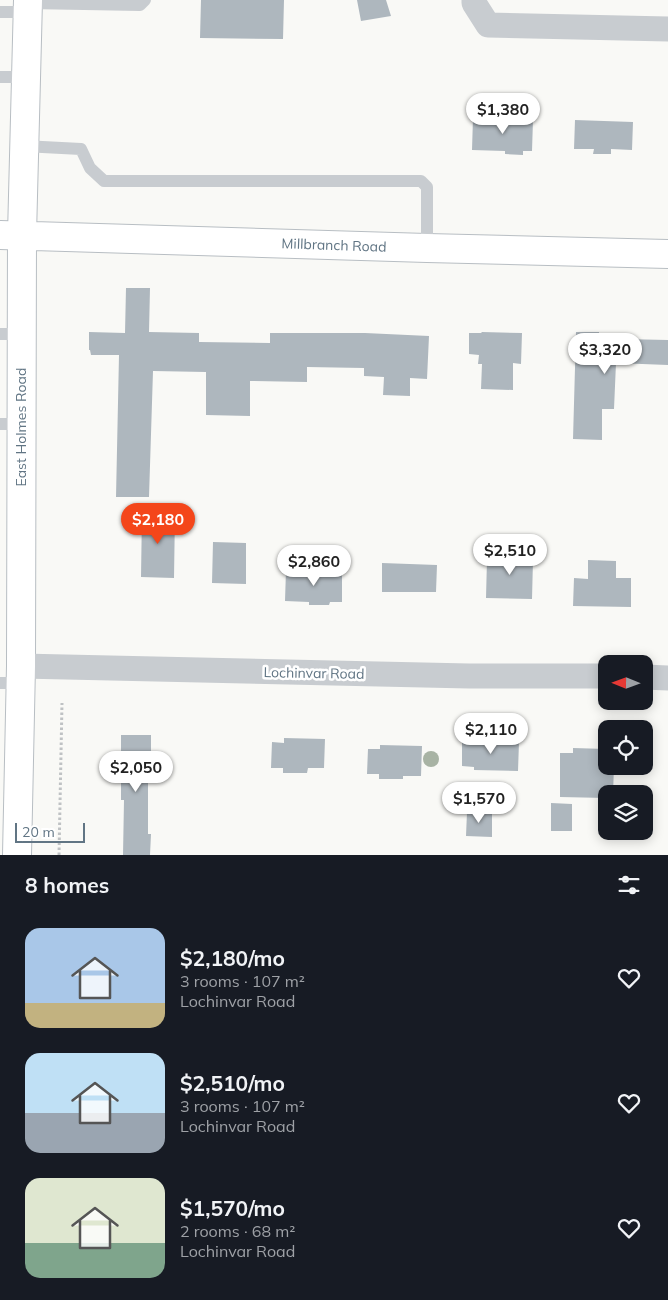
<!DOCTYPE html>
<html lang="en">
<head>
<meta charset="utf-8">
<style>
  :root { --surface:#171b24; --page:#242831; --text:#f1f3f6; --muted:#9ea1a6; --accent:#f4461a }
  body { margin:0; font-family:Mulish,sans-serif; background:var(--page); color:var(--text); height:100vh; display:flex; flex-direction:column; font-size:19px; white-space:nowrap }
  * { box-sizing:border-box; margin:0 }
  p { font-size:16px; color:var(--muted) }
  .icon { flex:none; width:28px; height:28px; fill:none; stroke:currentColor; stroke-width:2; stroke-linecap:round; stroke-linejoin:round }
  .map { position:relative; height:855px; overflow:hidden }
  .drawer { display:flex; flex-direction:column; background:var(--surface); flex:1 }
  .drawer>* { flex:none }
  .needle { width:32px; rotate:271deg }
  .controls { position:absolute; left:598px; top:655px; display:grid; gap:10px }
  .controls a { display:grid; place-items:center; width:55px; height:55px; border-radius:10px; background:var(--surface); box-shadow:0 2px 12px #0003; font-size:25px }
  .scale { position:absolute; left:15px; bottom:12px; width:70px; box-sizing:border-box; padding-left:5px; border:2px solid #617584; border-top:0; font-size:14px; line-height:18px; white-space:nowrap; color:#617584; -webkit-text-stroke:4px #fff; paint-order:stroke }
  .price { position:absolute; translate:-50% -42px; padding:0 11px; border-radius:18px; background:#fff; color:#222; font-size:16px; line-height:32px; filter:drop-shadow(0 1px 2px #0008) }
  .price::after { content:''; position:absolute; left:50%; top:30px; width:15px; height:11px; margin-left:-8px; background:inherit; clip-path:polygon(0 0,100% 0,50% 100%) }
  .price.selected { background:var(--accent); color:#fff }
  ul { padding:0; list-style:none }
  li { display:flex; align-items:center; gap:15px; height:125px; padding:0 25px }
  li span { display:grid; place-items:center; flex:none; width:140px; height:100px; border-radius:15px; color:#555 }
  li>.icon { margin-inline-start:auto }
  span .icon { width:60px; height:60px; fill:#fffc; stroke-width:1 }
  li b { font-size:21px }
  h2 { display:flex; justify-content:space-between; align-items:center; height:60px; padding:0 25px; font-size:21px }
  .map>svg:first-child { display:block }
  .building { fill:#aeb7be }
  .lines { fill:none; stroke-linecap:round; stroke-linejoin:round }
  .secondary-casing { stroke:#b8bec3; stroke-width:30 }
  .path { stroke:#bfc2c4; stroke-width:3; stroke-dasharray:2.5 2.5; stroke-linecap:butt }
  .service { stroke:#c8ccd0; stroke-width:12 }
  .minor { stroke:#c8ccd0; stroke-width:25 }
  .secondary { stroke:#fff; stroke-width:28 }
  .tree { fill:#a8b3a4 }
  .labels { text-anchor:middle; stroke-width:5; stroke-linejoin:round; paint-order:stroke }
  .street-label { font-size:14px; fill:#617584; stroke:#fff }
</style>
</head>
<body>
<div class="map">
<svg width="668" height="855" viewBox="0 0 668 855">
  <rect width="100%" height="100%" fill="#f9f9f6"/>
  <path class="building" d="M 201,0 L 284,0 L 283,39 L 200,38 Z
    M 357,0 L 386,0 L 391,16 L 361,21 Z
    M 473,118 L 533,120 L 532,151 L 523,151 L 523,155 L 505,154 L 505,151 L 472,150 Z
    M 575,120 L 633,122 L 632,150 L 611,149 L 611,154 L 593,154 L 594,149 L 574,149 Z
    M 126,288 L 150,288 L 149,332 L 199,333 L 199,342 L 270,343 L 270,333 L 365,333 L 429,336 L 427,379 L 410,378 L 410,396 L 383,395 L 384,377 L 364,376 L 364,368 L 307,367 L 307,382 L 250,381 L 250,416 L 206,415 L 206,372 L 153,371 L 149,497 L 116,497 L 119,355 L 91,355 L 90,350 L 89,350 L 89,332 L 125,333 Z
    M 482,332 L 522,333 L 521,364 L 513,363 L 513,390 L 481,389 L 482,364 L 478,364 L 479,355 L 469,354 L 469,333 L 481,333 Z
    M 576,332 L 599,332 L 599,336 L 622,336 L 622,339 L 668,340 L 668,365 L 616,363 L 614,409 L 602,409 L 602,440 L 573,439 Z
    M 142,512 L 175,512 L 174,578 L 141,577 Z
    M 213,542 L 246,543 L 246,584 L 212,583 Z
    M 505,548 L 523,549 L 523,560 L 533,560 L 532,599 L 486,598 L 487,559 L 504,559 Z
    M 588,560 L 616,561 L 616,578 L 631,578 L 631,607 L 573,606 L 574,578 L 588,579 Z
    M 382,563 L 437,565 L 436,592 L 382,592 Z
    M 286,570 L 342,571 L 342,602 L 330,602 L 329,605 L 309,605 L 309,602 L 285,601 Z
    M 121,735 L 151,735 L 151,757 L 148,757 L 148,834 L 151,834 L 150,855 L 123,855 L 124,800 L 121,800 Z
    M 284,738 L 325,739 L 324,768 L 308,768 L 307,773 L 283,773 L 283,768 L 271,768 L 272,742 L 284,743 Z
    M 462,740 L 519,742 L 518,771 L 474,770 L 474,767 L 462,766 Z
    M 380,745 L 422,746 L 421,776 L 403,776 L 403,779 L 379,779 L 379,774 L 367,774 L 368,749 L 380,749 Z
    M 573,748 L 606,749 L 606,766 L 614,766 L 613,794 L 606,794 L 606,798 L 560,797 L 560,753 L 573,753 Z
    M 551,803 L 572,804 L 572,831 L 551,831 Z
    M 467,812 L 492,812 L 492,837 L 466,836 Z"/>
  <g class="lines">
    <g class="secondary-casing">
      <path id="secondary" d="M 0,235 L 427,248 L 668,254
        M 17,855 L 21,666 L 22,235 L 28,0"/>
    </g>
    <path class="path" d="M 59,855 L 62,703"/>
    <path class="service" d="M 28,3 L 140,5 L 145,0
      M 0,12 L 28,12
      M 0,77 L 25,77
      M 23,146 L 81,149 L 90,168 L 104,181 L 421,181 L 427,187 L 427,248
      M 0,334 L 21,334
      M 0,424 L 21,424
      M 0,683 L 21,683"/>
    <path class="minor" d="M 474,0 L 474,3 L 488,25 L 668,29
      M 21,666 L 469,676 L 606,676
      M 644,677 L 668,678"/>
    <use href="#secondary" class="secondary"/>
  </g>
  <circle class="tree" cx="431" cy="759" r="8"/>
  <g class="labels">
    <g class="street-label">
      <text transform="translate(334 245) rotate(2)" y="5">Millbranch Road</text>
      <text transform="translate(21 427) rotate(-90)" y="5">East Holmes Road</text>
      <text transform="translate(314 673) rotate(1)" y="5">Lochinvar Road</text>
    </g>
  </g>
</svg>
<div class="controls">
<a><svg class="needle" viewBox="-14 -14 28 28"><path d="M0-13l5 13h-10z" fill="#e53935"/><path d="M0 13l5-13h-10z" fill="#9ea1a6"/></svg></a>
<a><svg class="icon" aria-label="locate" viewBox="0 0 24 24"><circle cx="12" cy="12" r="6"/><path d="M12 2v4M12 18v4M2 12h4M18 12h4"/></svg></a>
<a><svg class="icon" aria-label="layers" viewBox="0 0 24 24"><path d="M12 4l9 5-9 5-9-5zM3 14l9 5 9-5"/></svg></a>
</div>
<div class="scale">20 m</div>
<b class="price" style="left:503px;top:135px">$1,380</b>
<b class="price" style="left:605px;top:375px">$3,320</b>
<b class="price selected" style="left:158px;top:545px">$2,180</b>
<b class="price" style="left:510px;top:576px">$2,510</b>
<b class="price" style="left:314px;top:587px">$2,860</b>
<b class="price" style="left:491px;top:755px">$2,110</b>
<b class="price" style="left:136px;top:793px">$2,050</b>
<b class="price" style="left:479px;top:824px">$1,570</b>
</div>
<section class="drawer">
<h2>8 homes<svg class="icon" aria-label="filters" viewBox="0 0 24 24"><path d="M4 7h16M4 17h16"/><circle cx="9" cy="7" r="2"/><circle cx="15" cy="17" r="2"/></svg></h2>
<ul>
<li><span style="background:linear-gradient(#a9c7e8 75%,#c2b280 0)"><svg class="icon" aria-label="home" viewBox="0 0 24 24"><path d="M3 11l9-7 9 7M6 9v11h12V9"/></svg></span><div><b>$2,180/mo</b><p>3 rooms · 107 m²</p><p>Lochinvar Road</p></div><svg class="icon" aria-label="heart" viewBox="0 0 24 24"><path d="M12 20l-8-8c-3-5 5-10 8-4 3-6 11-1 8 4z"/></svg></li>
<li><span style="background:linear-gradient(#bfe0f5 60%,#9aa5b1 0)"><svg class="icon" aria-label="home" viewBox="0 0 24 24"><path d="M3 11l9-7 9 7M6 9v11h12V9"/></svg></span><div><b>$2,510/mo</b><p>3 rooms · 107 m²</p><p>Lochinvar Road</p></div><svg class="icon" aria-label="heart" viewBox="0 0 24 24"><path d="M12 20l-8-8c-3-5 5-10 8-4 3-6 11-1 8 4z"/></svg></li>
<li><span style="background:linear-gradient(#dfe7d0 65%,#7fa58c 0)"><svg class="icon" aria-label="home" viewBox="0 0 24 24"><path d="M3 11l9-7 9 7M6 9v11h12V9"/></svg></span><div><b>$1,570/mo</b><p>2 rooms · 68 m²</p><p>Lochinvar Road</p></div><svg class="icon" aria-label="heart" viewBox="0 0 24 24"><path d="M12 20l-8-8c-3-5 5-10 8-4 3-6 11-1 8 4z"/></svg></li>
</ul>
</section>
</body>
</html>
